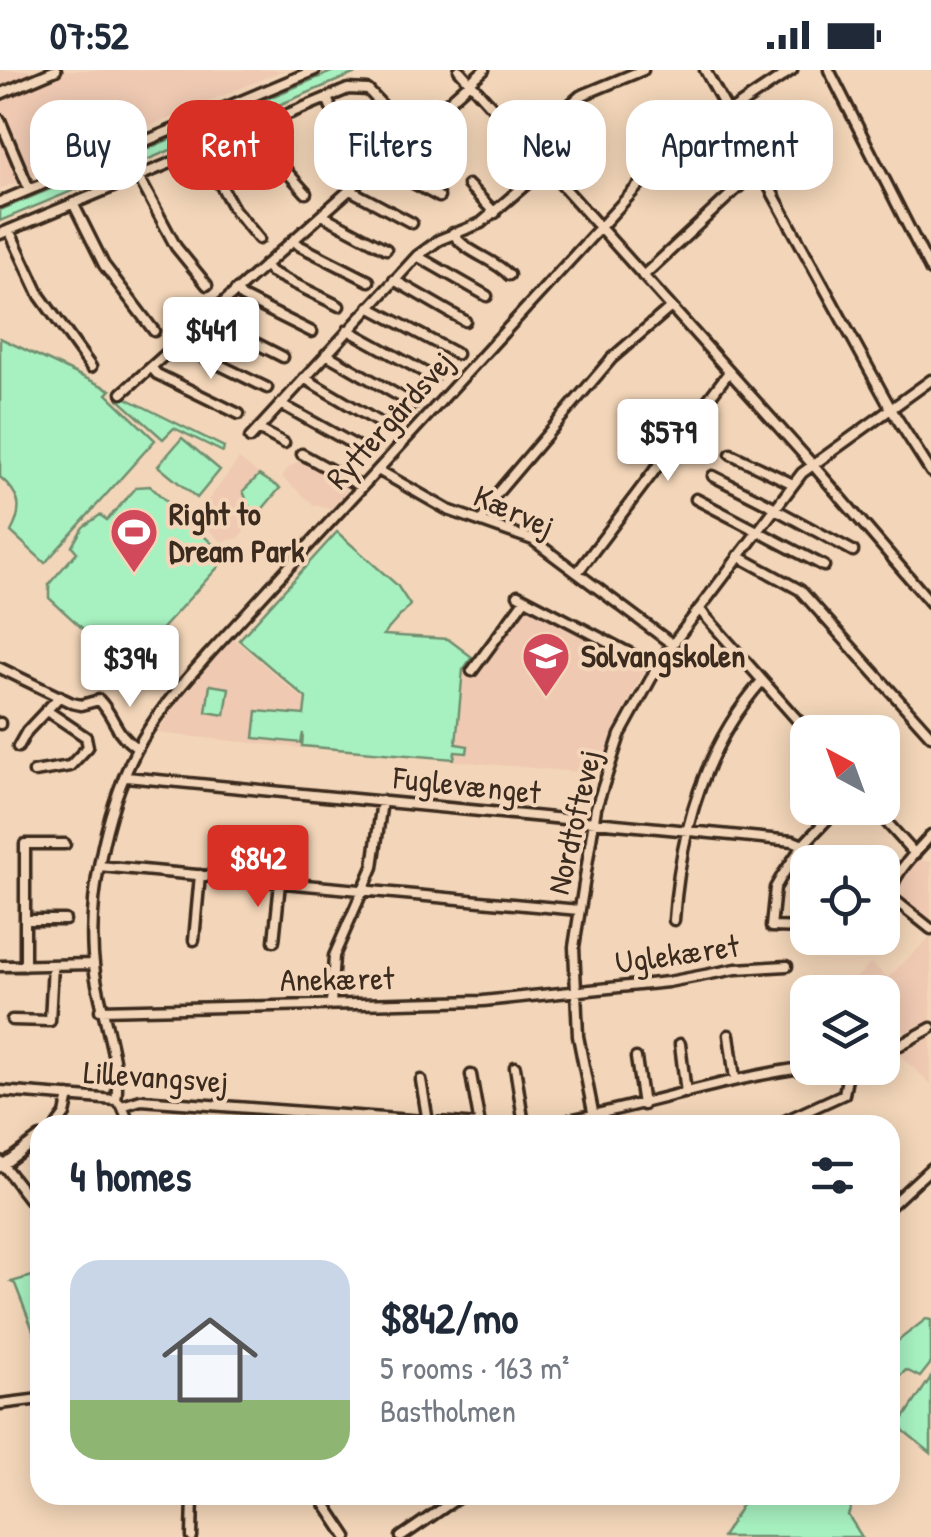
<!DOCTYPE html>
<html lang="en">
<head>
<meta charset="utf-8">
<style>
  :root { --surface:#fff; --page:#f6f6f7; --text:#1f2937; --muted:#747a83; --line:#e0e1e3; --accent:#d93025 }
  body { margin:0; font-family:"Patrick Hand",sans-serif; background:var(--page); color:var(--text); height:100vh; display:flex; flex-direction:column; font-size:38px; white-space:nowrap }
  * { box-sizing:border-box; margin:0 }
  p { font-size:32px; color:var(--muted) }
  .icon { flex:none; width:55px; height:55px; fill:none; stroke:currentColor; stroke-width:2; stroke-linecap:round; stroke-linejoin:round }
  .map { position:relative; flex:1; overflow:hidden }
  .sheet { position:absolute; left:30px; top:1045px; width:870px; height:390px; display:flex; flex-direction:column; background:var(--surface); border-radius:30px; box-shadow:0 5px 25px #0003 }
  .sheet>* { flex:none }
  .banner { position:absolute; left:30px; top:30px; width:872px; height:90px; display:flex; gap:20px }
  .needle { width:65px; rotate:319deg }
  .tools { position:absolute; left:790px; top:645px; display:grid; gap:20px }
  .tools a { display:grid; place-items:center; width:110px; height:110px; border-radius:20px; background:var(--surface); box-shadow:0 5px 25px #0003; font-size:50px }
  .price { position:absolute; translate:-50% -85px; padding:0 22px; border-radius:10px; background:#fff; color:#222; font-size:32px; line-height:65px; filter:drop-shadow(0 2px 5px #0008) }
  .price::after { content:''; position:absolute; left:50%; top:60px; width:30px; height:22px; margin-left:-15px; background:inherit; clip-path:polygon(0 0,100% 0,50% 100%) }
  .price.on { background:var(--accent); color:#fff }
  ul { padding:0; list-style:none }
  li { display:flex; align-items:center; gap:30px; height:250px; padding:0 40px }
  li+li { border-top:2px solid var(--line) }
  li span { display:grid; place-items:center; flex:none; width:280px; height:200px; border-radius:30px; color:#555 }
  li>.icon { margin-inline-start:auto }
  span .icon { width:120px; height:120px; fill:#fffc; stroke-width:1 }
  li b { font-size:42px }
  h2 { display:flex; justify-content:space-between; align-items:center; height:120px; padding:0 40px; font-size:42px }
  .chip { padding:0 35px; border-radius:30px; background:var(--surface); box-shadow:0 5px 25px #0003; font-size:35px; line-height:90px }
  .chip.on { background:var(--accent); color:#fff }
  .status { display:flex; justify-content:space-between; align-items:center; height:70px; padding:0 50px; background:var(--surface); direction:ltr }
  .status svg { height:28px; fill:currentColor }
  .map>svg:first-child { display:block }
  .built { fill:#efc9b2 }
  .green { fill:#a7f1c0; stroke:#718e6f; stroke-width:2.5 }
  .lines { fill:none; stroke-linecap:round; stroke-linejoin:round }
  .minor-casing { stroke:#3b2a1e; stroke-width:15 }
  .minor { stroke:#f3d6b9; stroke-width:8 }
  .labels { text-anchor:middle; stroke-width:8; stroke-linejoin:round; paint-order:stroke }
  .street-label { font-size:32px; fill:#3b2a1e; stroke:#f3d6b9 }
  .poi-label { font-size:32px; font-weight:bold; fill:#3b2a1e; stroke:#f3d6b9; text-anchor:start }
</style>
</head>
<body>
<div class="status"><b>07:52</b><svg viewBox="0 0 49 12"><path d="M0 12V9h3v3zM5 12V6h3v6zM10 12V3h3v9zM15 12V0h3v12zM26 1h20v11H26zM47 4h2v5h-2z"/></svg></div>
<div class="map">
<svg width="931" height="1467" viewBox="0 0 931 1467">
  <rect width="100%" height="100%" fill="#f3d6b9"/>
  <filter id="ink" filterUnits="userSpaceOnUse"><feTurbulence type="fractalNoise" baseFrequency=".01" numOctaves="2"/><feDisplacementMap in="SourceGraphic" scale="20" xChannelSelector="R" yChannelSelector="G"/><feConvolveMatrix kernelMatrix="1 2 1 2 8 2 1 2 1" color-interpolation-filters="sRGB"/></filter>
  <g filter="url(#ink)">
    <path class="built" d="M 0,0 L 284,0 L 0,119 Z
      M 303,388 L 350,415 L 333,440 L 314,435 L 282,407 L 288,398 Z
      M 239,389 L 258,403 L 242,421 L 252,452 L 239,468 L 222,472 L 195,448 Z
      M 519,528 L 648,594 L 616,656 L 599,704 L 455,691 L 465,601 Z
      M 233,568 L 304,630 L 301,678 L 157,663 L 177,633 Z
      M 918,789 L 931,792 L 931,851 L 900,827 L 898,814 Z
      M 931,866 L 931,951 L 908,965 L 883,938 L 882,922 L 867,922 L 855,909 L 871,893 L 888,908 Z
      M 931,967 L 931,1014 L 899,985 Z"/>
    <path class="green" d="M 336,0 L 363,0 L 0,151 L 0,140 Z
      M 0,268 L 111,320 L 107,324 L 155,370 L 45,493 L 11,462 C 24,438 20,424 0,407 Z
      M 118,324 L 224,377 L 223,382 L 174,358 L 163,369 L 118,329 Z
      M 182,368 L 220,400 L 197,428 L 158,396 Z
      M 259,405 L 280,418 L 254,449 L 243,421 Z
      M 150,416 L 217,478 L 219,496 L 134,589 L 117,590 L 49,528 L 49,514 L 77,482 L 72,476 L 83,457 L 100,445 L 107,450 L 137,417 Z
      M 337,462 L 397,515 L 410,535 L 383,565 L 448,569 L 472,587 L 463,600 L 456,674 L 468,676 L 467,683 L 455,682 L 454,689 L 302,676 L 303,663 L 301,673 L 254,668 L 257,641 L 304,645 L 306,628 L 239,570 Z
      M 210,615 L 229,618 L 225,645 L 206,642 Z
      M 40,1204 L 40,1278 L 15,1214 L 11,1212 Z
      M 926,1249 L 931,1250 L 931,1293 L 920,1307 L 906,1300 L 890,1316 L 890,1277 Z
      M 931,1307 L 931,1383 L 904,1361 L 900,1354 Z
      M 748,1425 L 856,1425 L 848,1445 L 862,1467 L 722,1467 Z"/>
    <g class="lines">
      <g class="minor-casing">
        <path id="minor" d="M 459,0 L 812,394 L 931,533
          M 705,0 L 891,339 L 931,402
          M 829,0 L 931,201
          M 0,24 L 56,0
          M 327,28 L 336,49 L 359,78
          M 0,50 L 29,119
          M 262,55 L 288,103 L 306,123
          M 415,62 L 449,97
          M 525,74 L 580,26 L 643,0
          M 201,80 L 234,139 L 259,169
          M 378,94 L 439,127
          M 138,106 L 176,177 L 207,215
          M 468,115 L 495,143
          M 350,120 L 412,153
          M 0,132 L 315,0
          M 73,133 L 104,195 L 154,261
          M 322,145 L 386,179
          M 9,160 L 40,226 L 91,297
          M 453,163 C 465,183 493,188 509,205
          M 0,164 L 348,19 L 368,20 L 411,66
          M 293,170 L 300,176 L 369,211
          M 417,186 L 487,226
          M 265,195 L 271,202 L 339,236
          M 643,206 L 758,99
          M 394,210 L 465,251
          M 236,220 L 242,227 L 312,262
          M 369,237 L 457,284
          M 207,245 L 214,252 L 283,287
          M 348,260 L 433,307
          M 179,272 L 185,278 L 267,318
          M 326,284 L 413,334
          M 151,297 L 157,304 L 239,344
          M 304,308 L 390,359
          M 122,323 L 484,0
          M 281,334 L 367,382
          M 258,359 L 284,373
          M 250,368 L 417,186 L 439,170 L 481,153 L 545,98
          M 302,384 L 362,417
          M 731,384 L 793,414
          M 378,400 L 448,440 L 533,470 L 672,574
          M 713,406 L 776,438
          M 696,429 L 824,496
          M 775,439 L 853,481
          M 482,451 L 494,427 L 612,288 L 671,237
          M 738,486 L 800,520 L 931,666
          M 577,503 L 729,302
          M 518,525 L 656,597
          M 699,539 L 808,662
          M 0,598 L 72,633 L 81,635 L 99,630 C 116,648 114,663 137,678
          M 472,601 L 525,529
          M 0,653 L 0,654
          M 18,677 L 27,661 L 60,626
          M 34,702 L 70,696 L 88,677 L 86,667 L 46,640
          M 126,707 L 793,771 L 803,775
          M 874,738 L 915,784
          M 931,765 C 918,781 889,806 891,827 L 931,859
          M 99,796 L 579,840
          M 25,850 L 65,850
          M 674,850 C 680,763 703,678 762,611
          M 808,858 L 771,857 L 775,818 L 782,806 L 803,775 L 838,738
          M 194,870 L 200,805
          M 274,871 L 280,813
          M 0,896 L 93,894
          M 25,896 L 25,774 L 65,774
          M 331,934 L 334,886 L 373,797 L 382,731
          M 100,940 L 483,931 L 668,912 L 736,899 L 787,896
          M 12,950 L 50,951 L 53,895
          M 729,965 L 735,1009
          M 680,974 L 686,1023
          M 882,985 L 931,958
          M 636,988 L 643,1035
          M 515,997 L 524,1055
          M 471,1005 L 480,1055
          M 421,1010 L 428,1052
          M 0,1021 L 116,1030 L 122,1036 L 130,1055
          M 116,1030 C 122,1001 100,937 95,903 C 85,836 105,741 136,681 C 154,645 183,614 209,584 L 638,116 L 696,64 L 792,0
          M 122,1036 L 141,1030 L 478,1055
          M 594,1047 L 578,966 L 574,877 L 596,738 L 620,665 L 663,587 L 802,403 L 931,310
          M 57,1055 L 65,1044 L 69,1026
          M 543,1055 C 632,1040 718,1009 808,997
          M 776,1055 L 844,1024 L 849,998
          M 0,1091 L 40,1143
          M 0,1097 L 40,1067
          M 890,1136 L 931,1098
          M 0,1334 L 40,1329
          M 319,1425 L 347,1467
          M 192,1467 L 193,1425
          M 401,1467 L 462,1425"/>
      </g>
      <use href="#minor" class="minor"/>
    </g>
  </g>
  <defs>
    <g id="stadium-pin" transform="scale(2.5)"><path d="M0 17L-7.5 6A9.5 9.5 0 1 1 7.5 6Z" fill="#d1495b" stroke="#f3d6b9"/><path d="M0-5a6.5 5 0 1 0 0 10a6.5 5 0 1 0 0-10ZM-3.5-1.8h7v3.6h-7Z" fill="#fff"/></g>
    <g id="school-pin" transform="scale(2.5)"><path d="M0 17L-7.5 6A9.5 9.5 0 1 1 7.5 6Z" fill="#d1495b" stroke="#f3d6b9"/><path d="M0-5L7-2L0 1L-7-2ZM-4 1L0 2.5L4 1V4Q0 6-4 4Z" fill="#fff"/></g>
  </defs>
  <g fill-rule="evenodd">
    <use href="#stadium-pin" x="134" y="462"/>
    <use href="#school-pin" x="546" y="586"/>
  </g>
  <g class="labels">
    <g class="street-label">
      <text transform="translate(390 350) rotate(-48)" y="11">Ryttergårdsvej</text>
      <text transform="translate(514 441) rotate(24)" y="11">Kærvej</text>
      <text transform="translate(467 715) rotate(6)" y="11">Fuglevænget</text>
      <text transform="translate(574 752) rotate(-77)" y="11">Nordtoftevej</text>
      <text transform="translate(677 884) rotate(-8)" y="11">Uglekæret</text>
      <text transform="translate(337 909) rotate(-1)" y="11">Anekæret</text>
      <text transform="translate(156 1007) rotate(4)" y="11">Lillevangsvej</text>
    </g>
    <g class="poi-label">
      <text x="169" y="455">Right to<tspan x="169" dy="37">Dream Park</tspan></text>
      <text x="581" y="597">Solvangskolen</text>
    </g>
  </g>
</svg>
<div class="tools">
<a><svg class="needle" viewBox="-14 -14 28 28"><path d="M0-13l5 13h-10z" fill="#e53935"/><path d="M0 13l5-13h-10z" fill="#747a83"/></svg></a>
<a><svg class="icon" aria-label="locate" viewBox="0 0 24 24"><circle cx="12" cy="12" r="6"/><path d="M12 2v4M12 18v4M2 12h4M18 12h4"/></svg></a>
<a><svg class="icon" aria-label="layers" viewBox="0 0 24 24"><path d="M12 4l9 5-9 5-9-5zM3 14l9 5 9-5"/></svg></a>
</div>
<b class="price" style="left:211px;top:312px">$441</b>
<b class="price" style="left:668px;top:414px">$579</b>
<b class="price" style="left:130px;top:640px">$394</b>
<b class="price on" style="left:258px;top:840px">$842</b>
<div class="banner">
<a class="chip">Buy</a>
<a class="chip on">Rent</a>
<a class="chip">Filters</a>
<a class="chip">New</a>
<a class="chip">Apartment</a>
</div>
<section class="sheet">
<h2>4 homes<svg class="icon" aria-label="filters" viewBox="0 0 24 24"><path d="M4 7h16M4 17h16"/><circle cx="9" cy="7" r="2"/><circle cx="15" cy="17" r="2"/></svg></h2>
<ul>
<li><span style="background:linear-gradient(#c9d6e8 70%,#8fb573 0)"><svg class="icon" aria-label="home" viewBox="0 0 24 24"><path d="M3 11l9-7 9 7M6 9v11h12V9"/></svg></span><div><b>$842/mo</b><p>5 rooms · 163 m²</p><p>Bastholmen</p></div></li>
</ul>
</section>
</div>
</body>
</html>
